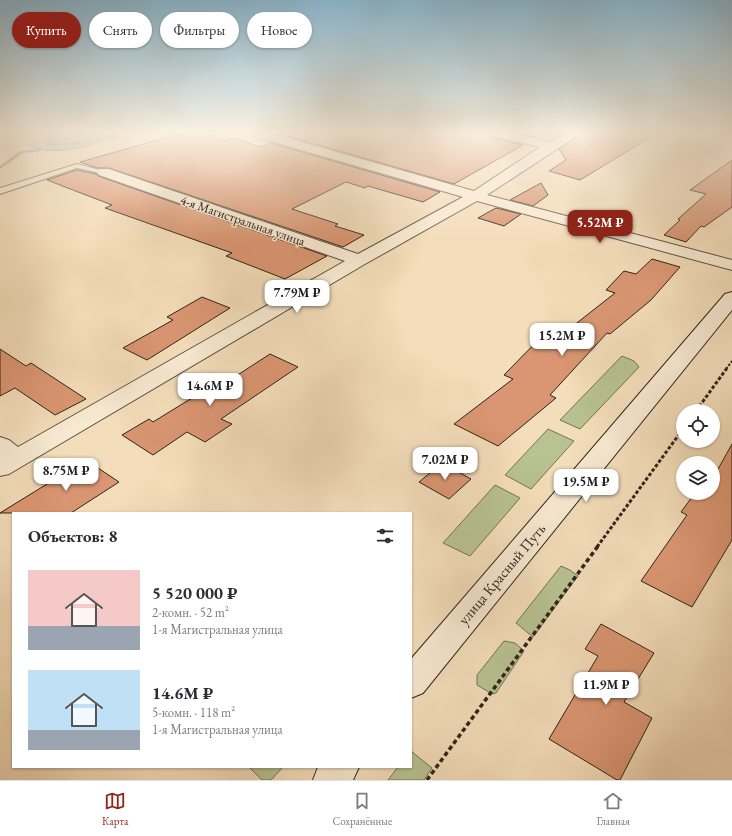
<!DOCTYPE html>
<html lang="ru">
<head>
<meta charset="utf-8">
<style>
  :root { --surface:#fff; --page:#f7f7f7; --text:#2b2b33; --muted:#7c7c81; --line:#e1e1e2; --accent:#8f2418 }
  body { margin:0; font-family:"EB Garamond",serif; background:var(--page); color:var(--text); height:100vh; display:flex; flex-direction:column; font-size:15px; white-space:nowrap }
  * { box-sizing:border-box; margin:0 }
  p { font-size:13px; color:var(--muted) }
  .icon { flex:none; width:22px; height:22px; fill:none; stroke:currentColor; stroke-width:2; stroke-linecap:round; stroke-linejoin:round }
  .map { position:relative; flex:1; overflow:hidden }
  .side { position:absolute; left:12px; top:512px; width:400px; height:256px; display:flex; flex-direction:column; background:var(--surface); border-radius:0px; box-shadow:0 1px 3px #0004 }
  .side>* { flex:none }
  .top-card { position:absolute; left:12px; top:12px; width:400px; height:36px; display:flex; gap:8px }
  .tools { position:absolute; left:676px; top:404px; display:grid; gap:8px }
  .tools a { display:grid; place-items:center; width:44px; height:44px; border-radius:50%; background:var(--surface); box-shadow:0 1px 3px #0004; font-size:20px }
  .price { position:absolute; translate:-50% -34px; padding:0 9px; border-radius:8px; background:#fff; color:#222; font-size:13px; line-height:26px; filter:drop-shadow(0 1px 2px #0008) }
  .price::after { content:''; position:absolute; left:50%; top:24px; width:12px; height:9px; margin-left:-6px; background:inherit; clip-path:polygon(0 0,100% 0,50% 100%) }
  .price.selected { background:var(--accent); color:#fff }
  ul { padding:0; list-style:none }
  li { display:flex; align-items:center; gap:12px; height:100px; padding:0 16px }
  li span { display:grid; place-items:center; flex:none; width:112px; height:80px; border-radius:0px; color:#555 }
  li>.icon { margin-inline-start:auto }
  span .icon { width:48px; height:48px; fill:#fffc; stroke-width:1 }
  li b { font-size:17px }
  h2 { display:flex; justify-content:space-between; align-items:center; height:48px; padding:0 16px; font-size:17px }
  .pill { padding:0 14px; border-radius:18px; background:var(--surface); box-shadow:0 1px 3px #0004; font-size:14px; line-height:36px }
  .pill.selected { background:var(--accent); color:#fff }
  .dock { display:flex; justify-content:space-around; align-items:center; height:56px; border-top:1px solid var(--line); background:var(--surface); font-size:11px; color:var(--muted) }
  .dock a { display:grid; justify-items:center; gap:2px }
  .dock .selected { color:var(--accent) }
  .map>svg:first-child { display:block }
  .green { fill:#b8c292; stroke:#727356 }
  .water { fill:#9cbcad; stroke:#707f72 }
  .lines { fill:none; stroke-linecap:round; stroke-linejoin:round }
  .shore { stroke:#647064; stroke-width:1 }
  .stream { fill:#707f72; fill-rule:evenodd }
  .building { fill:#da9672; stroke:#2d241a }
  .lane-casing { stroke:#5f5242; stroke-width:2 }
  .street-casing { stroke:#5f5242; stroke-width:2 }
  .secondary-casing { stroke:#2d241a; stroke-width:2 }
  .path-far2 { stroke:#2d241a; stroke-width:2; stroke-dasharray:2.5 1.5; stroke-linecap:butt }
  .path-far1 { stroke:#2d241a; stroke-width:3; stroke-dasharray:3.5 2; stroke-linecap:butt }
  .path { stroke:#2d241a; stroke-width:3.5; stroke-dasharray:4.5 3; stroke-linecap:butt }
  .lane { fill:#f8e9d2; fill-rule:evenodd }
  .street { fill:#f8e9d2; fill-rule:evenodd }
  .secondary { fill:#f8e9d2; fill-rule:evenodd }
  .labels { text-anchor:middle; stroke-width:3; stroke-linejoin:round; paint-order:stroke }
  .far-street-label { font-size:13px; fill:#2d241a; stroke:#f8e9d2 }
  .street-label { font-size:15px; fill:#2d241a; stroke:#f8e9d2 }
</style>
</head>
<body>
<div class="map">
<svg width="732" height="780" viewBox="0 0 732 780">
  <rect width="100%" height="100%" fill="#f4ddba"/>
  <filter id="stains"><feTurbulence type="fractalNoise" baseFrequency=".005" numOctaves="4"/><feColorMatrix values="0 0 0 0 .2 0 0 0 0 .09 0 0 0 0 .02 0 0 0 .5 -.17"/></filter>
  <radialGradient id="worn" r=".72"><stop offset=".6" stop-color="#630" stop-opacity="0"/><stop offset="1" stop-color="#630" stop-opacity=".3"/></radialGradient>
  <path class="green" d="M 622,356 L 634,361 L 639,367 L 580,429 L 560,420 Z
    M 548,429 L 574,441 L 531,489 L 505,475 Z
    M 495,485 L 520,498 L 470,556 L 443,543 Z
    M 561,566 L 570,570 L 578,576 L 533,637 L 516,623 Z
    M 504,641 L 515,643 L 524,651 L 496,693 L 492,694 L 477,685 L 477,675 Z
    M 411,751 L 432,768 L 424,780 L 388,780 L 398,767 L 411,767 Z
    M 249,767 L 283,767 L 271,780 L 262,780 Z"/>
  <path class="water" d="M 85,132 L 105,132 L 117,137 C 90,145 54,158 27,145 L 53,136 Z"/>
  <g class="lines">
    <path class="shore" d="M 77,132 L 74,137 L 47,142 L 45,145 L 80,143 L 103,137 L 104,132"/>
    <path class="stream" d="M 39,149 L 41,149 L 41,151 L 23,153 L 0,169 L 0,166 L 20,151 Z"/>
  </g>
  <path class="building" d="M 186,132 L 203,132 L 225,141 L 234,138 L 261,147 L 271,143 L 440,192 L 423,202 L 368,186 L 365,188 L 346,182 L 292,209 L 338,224 L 335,226 L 364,235 L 343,247 L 109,168 L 98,168 L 80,162 Z
    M 299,132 L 484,132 L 487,136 L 523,145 L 454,184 L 287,136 Z
    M 512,132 L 545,132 L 535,137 Z
    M 584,132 L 659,132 L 580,180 L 549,171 L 566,160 L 559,149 Z
    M 732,160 L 732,207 L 704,227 L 701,226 L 686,242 L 664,235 L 680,220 L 678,219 L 706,194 L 690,190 Z
    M 77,170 L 96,174 L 98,176 L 327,256 L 285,279 L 226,256 L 232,253 L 105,208 L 112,205 L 47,180 Z
    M 541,183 L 548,195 L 533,206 L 510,200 Z
    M 496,208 L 521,214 L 504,226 L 478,218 Z
    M 652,259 L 680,267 L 651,300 L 610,334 L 607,333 L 550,395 L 556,398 L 498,446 L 454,424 L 513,379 L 504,375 L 546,332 L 559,337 L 615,293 L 606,290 L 624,271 L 636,274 Z
    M 202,297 L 230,308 L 147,360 L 123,348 L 173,320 L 167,317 Z
    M 0,349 L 26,366 L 31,363 L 86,399 L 55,415 L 15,388 L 0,396 Z
    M 270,354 L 298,367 L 221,419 L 232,424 L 205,442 L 187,432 L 153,455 L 122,435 L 149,419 L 153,422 L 231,374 L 236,376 Z
    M 732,444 L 732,540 L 692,607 L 641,581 L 687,515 L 681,512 L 695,493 L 713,493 L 713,478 Z
    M 86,460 L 119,482 L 71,513 L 0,513 Z
    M 442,463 L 471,479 L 449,499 L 419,482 Z
    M 601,624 L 654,653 L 624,702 L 652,718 L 620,780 L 617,780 L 549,739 L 598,656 L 585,649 Z"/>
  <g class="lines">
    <g class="lane-casing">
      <path id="lane" d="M 77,164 L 108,172 L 104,174 L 77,168 L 0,194 L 0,188 Z"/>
    </g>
    <g class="street-casing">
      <path id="street" d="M 248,132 L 267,132 L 474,191 L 540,147 L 487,135 L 485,132 L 506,132 L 549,142 L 568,132 L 583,132 L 487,195 L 732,260 L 732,270 L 477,201 L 365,264 L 9,474 L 0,476 L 0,437 L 9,440 L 18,447 L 345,261 L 99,175 L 97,172 L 99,169 L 109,169 L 358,254 L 463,197 L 250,135 Z"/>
    </g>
    <g class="secondary-casing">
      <path id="secondary" d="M 732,292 L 732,310 L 423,693 L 411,698 L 411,659 L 725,294 Z
        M 318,767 L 359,767 L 353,780 L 313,780 Z"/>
    </g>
    <path class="path-far2" d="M 726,369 L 732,361"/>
    <path class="path-far1" d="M 696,411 L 727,368
      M 597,547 L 683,429"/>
    <path class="path" d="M 427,780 L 598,546"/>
    <use href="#lane" class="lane"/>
    <use href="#street" class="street"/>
    <use href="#secondary" class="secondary"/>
  </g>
  <linearGradient id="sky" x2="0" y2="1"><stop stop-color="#89b7d0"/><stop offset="0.55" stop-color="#faf0e0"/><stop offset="1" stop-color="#faf0e0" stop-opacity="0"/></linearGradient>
  <rect width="732" height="241" fill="url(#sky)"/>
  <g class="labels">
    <g class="far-street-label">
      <text transform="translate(243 220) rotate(19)" y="5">4-я Магистральная улица</text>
    </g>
    <g class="street-label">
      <text transform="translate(502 574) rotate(-50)" y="5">улица Красный Путь</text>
    </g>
  </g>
  <rect width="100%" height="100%" filter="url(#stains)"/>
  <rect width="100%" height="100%" fill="url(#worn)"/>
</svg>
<div class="tools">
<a><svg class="icon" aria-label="locate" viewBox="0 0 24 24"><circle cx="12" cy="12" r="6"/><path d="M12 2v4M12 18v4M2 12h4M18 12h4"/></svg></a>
<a><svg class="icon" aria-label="layers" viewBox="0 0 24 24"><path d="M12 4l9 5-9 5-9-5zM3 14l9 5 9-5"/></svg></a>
</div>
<b class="price selected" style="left:600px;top:244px">5.52M ₽</b>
<b class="price" style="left:297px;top:314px">7.79M ₽</b>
<b class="price" style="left:562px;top:357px">15.2M ₽</b>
<b class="price" style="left:210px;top:407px">14.6M ₽</b>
<b class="price" style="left:445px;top:481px">7.02M ₽</b>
<b class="price" style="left:66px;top:492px">8.75M ₽</b>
<b class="price" style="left:586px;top:503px">19.5M ₽</b>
<b class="price" style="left:606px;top:706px">11.9M ₽</b>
<div class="top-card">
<a class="pill selected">Купить</a>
<a class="pill">Снять</a>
<a class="pill">Фильтры</a>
<a class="pill">Новое</a>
</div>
<section class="side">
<h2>Объектов: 8<svg class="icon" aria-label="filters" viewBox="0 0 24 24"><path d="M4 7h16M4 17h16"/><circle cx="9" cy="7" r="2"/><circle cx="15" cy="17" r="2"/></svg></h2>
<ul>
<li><span style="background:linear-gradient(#f6c9c9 70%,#9aa5b1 0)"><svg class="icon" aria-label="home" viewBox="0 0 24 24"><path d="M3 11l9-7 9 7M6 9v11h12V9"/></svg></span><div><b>5 520 000 ₽</b><p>2-комн. · 52 m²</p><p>1-я Магистральная улица</p></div></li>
<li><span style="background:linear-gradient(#bfe0f5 75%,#9aa5b1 0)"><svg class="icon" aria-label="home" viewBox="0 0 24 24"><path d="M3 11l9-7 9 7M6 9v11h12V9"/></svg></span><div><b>14.6M ₽</b><p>5-комн. · 118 m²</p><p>1-я Магистральная улица</p></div></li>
</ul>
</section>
</div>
<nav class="dock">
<a class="selected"><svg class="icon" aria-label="map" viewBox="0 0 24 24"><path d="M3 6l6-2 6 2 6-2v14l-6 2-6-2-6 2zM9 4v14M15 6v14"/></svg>Карта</a>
<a><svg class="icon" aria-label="saved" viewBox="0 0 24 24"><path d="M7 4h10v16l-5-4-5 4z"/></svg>Сохранённые</a>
<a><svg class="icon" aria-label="home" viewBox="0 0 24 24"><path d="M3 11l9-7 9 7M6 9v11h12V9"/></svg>Главная</a>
</nav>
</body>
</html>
